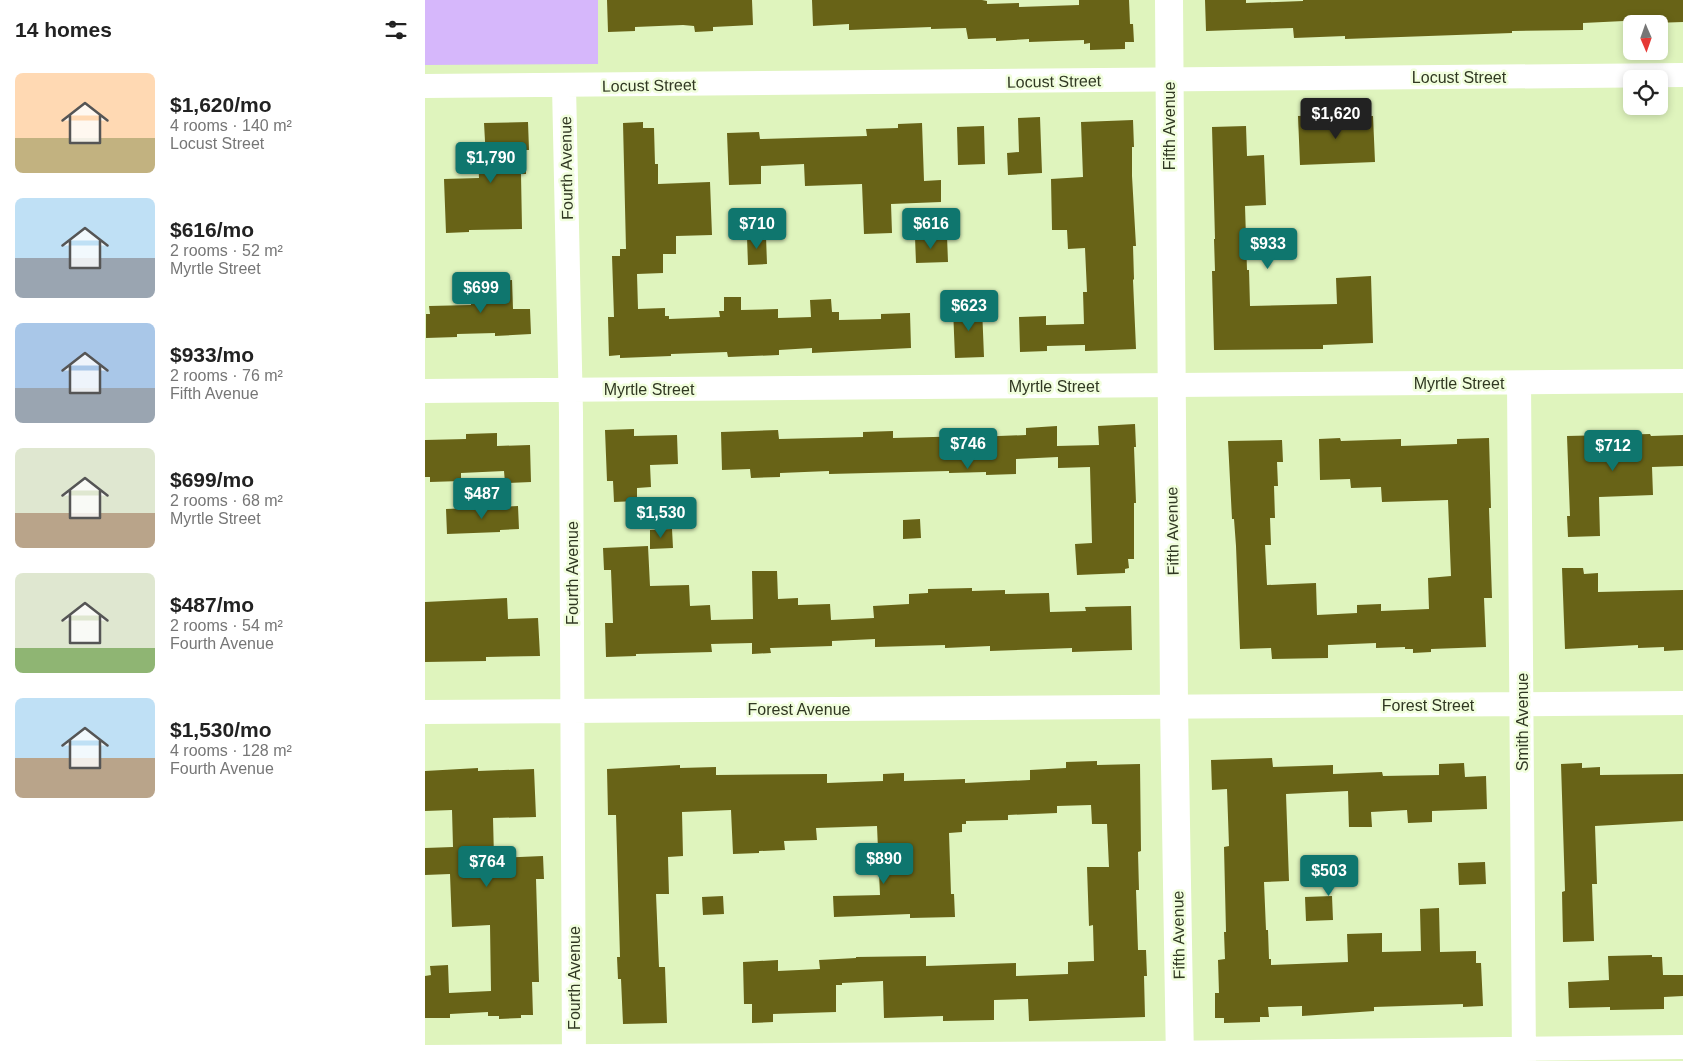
<!DOCTYPE html>
<html lang="en">
<head>
<meta charset="utf-8">
<style>
  :root { --surface:#fff; --page:#f6f6f6; --text:#222; --muted:#767676; --accent:#0f766e }
  body { margin:0; font-family:Arial,sans-serif; background:var(--page); color:var(--text); height:100vh; display:flex; flex-direction:column; font-size:19px; white-space:nowrap }
  * { box-sizing:border-box; margin:0 }
  p { font-size:16px; color:var(--muted) }
  .icon { flex:none; width:28px; height:28px; fill:none; stroke:currentColor; stroke-width:2; stroke-linecap:round; stroke-linejoin:round }
  .map { position:relative; flex:1; overflow:hidden }
  .sheet { display:flex; flex-direction:column; background:var(--surface); width:425px }
  .sheet>* { flex:none }
  .needle { width:32px; rotate:178deg }
  .buttons { position:absolute; left:1198px; top:15px; display:grid; gap:10px }
  .buttons a { display:grid; place-items:center; width:45px; height:45px; border-radius:8px; background:var(--surface); box-shadow:0 2px 8px #0003; font-size:25px }
  .price { position:absolute; translate:-50% -42px; padding:0 11px; border-radius:5px; background:var(--accent); color:#fff; font-size:16px; line-height:32px; filter:drop-shadow(0 1px 2px #0008) }
  .price::after { content:''; position:absolute; left:50%; top:30px; width:15px; height:11px; margin-left:-8px; background:inherit; clip-path:polygon(0 0,100% 0,50% 100%) }
  .price.active { background:#222; color:#fff }
  ul { padding:0; list-style:none }
  li { display:flex; align-items:center; gap:15px; height:125px; padding:0 15px }
  li span { display:grid; place-items:center; flex:none; width:140px; height:100px; border-radius:8px; color:#555 }
  li>.icon { margin-inline-start:auto }
  span .icon { width:60px; height:60px; fill:#fffc; stroke-width:1 }
  li b { font-size:21px }
  h2 { display:flex; justify-content:space-between; align-items:center; height:60px; padding:0 15px; font-size:21px }
  main { display:flex; flex:1; min-height:0 }
  .map>svg:first-child { display:block }
  .green { fill:#d6b7fb }
  .building { fill:#686317 }
  .lines { fill:none; stroke-linecap:round; stroke-linejoin:round }
  .street { stroke:#fff; stroke-width:24 }
  .secondary { stroke:#fff; stroke-width:28 }
  .labels { text-anchor:middle; stroke-width:5; stroke-linejoin:round; paint-order:stroke }
  .street-label { font-size:16px; fill:#303822; stroke:#f1fedd }
</style>
</head>
<body>
<main>
<section class="sheet">
<h2>14 homes<svg class="icon" aria-label="filters" viewBox="0 0 24 24"><path d="M4 7h16M4 17h16"/><circle cx="9" cy="7" r="2"/><circle cx="15" cy="17" r="2"/></svg></h2>
<ul>
<li><span style="background:linear-gradient(#ffd9b3 65%,#c2b280 0)"><svg class="icon" aria-label="home" viewBox="0 0 24 24"><path d="M3 11l9-7 9 7M6 9v11h12V9"/></svg></span><div><b>$1,620/mo</b><p>4 rooms · 140 m²</p><p>Locust Street</p></div></li>
<li><span style="background:linear-gradient(#bfe0f5 60%,#9aa5b1 0)"><svg class="icon" aria-label="home" viewBox="0 0 24 24"><path d="M3 11l9-7 9 7M6 9v11h12V9"/></svg></span><div><b>$616/mo</b><p>2 rooms · 52 m²</p><p>Myrtle Street</p></div></li>
<li><span style="background:linear-gradient(#a9c7e8 65%,#9aa5b1 0)"><svg class="icon" aria-label="home" viewBox="0 0 24 24"><path d="M3 11l9-7 9 7M6 9v11h12V9"/></svg></span><div><b>$933/mo</b><p>2 rooms · 76 m²</p><p>Fifth Avenue</p></div></li>
<li><span style="background:linear-gradient(#dfe7d0 65%,#b9a48a 0)"><svg class="icon" aria-label="home" viewBox="0 0 24 24"><path d="M3 11l9-7 9 7M6 9v11h12V9"/></svg></span><div><b>$699/mo</b><p>2 rooms · 68 m²</p><p>Myrtle Street</p></div></li>
<li><span style="background:linear-gradient(#dfe7d0 75%,#8fb573 0)"><svg class="icon" aria-label="home" viewBox="0 0 24 24"><path d="M3 11l9-7 9 7M6 9v11h12V9"/></svg></span><div><b>$487/mo</b><p>2 rooms · 54 m²</p><p>Fourth Avenue</p></div></li>
<li><span style="background:linear-gradient(#bfe0f5 60%,#b9a48a 0)"><svg class="icon" aria-label="home" viewBox="0 0 24 24"><path d="M3 11l9-7 9 7M6 9v11h12V9"/></svg></span><div><b>$1,530/mo</b><p>4 rooms · 128 m²</p><p>Fourth Avenue</p></div></li>
</ul>
</section>
<div class="map">
<svg width="1258" height="1061" viewBox="0 0 1258 1061">
  <rect width="100%" height="100%" fill="#dff4bd"/>
  <path class="green" d="M 0,0 L 173,0 L 173,64 L 0,65 Z"/>
  <path class="building" d="M 182,0 L 327,0 L 328,25 L 288,27 L 288,31 L 270,32 L 269,26 L 258,25 L 210,27 L 210,31 L 183,32 Z
    M 387,0 L 557,0 L 562,1 L 562,4 L 594,3 L 594,7 L 654,5 L 654,0 L 704,0 L 705,24 L 708,24 L 709,42 L 700,42 L 700,49 L 665,50 L 665,43 L 659,44 L 659,40 L 604,42 L 604,39 L 571,41 L 571,38 L 543,39 L 541,28 L 506,29 L 506,27 L 424,30 L 424,24 L 388,26 Z
    M 780,0 L 821,0 L 821,3 L 878,1 L 878,0 L 1258,0 L 1258,22 L 1199,24 L 1199,21 L 1158,23 L 1158,30 L 1087,31 L 1087,33 L 920,39 L 920,36 L 869,38 L 868,28 L 781,31 Z
    M 898,115 L 898,118 L 948,116 L 950,162 L 875,165 L 873,116 Z
    M 615,117 L 617,173 L 583,175 L 582,153 L 594,152 L 593,118 Z
    M 708,120 L 709,147 L 707,147 L 707,176 L 711,246 L 708,246 L 709,279 L 708,280 L 711,349 L 660,351 L 660,345 L 622,346 L 622,351 L 595,352 L 594,317 L 621,316 L 621,325 L 659,324 L 658,292 L 662,292 L 660,248 L 643,249 L 642,230 L 627,230 L 626,179 L 658,177 L 656,122 Z
    M 103,122 L 104,150 L 100,150 L 101,174 L 96,174 L 97,229 L 44,230 L 44,232 L 21,233 L 19,179 L 54,178 L 53,159 L 61,159 L 59,123 Z
    M 218,122 L 218,128 L 229,128 L 230,164 L 233,164 L 233,184 L 285,182 L 287,235 L 251,236 L 251,254 L 238,254 L 238,273 L 212,274 L 213,309 L 240,308 L 240,316 L 244,316 L 244,319 L 295,317 L 294,311 L 299,311 L 299,297 L 316,297 L 316,310 L 353,309 L 353,318 L 386,317 L 385,300 L 406,299 L 407,312 L 414,312 L 414,320 L 456,319 L 456,314 L 485,313 L 486,348 L 387,353 L 387,348 L 354,350 L 354,355 L 303,357 L 302,352 L 246,354 L 246,356 L 195,358 L 195,355 L 184,356 L 183,317 L 189,317 L 187,256 L 195,256 L 195,249 L 201,249 L 198,123 Z
    M 497,123 L 499,181 L 516,180 L 516,202 L 466,204 L 467,233 L 439,234 L 437,184 L 380,186 L 379,164 L 336,166 L 336,184 L 304,185 L 302,133 L 334,132 L 335,139 L 442,136 L 441,129 L 473,128 L 473,124 Z
    M 559,126 L 560,164 L 533,165 L 532,127 Z
    M 821,126 L 822,156 L 839,155 L 841,205 L 820,206 L 822,270 L 824,270 L 825,306 L 912,304 L 911,278 L 946,276 L 948,343 L 898,345 L 898,349 L 789,350 L 787,271 L 790,271 L 789,239 L 790,239 L 787,127 Z
    M 341,236 L 342,264 L 323,265 L 322,237 Z
    M 522,236 L 523,262 L 491,263 L 490,237 Z
    M 87,280 L 88,309 L 105,309 L 106,334 L 70,336 L 70,333 L 32,334 L 32,337 L 1,338 L 1,314 L 5,314 L 4,306 L 46,305 L 45,282 Z
    M 557,307 L 559,357 L 530,358 L 528,308 Z
    M 710,424 L 711,447 L 709,447 L 711,503 L 709,503 L 709,559 L 703,559 L 704,568 L 700,569 L 700,573 L 652,575 L 650,544 L 667,543 L 665,467 L 633,468 L 633,457 L 591,459 L 591,474 L 561,475 L 561,472 L 524,473 L 524,471 L 404,474 L 404,471 L 355,473 L 355,477 L 326,478 L 325,469 L 297,470 L 296,432 L 353,430 L 354,439 L 438,437 L 438,432 L 468,431 L 468,438 L 548,436 L 548,437 L 601,435 L 601,428 L 632,426 L 632,446 L 674,445 L 673,426 Z
    M 209,429 L 209,436 L 252,435 L 253,464 L 225,465 L 226,487 L 212,488 L 212,501 L 189,502 L 188,481 L 182,481 L 180,430 Z
    M 72,433 L 72,446 L 105,445 L 106,482 L 80,483 L 79,471 L 36,473 L 36,481 L 5,482 L 5,477 L 0,477 L 0,440 L 41,439 L 41,434 Z
    M 1225,434 L 1226,436 L 1258,435 L 1258,466 L 1227,467 L 1228,495 L 1174,497 L 1175,536 L 1143,537 L 1142,516 L 1145,516 L 1142,436 Z
    M 915,438 L 916,441 L 976,439 L 976,446 L 1032,444 L 1032,439 L 1064,438 L 1066,508 L 1064,508 L 1067,598 L 1059,598 L 1061,647 L 1006,649 L 1006,652 L 988,653 L 988,649 L 980,649 L 980,647 L 951,648 L 951,643 L 903,645 L 903,658 L 847,659 L 846,648 L 815,649 L 811,546 L 809,519 L 807,519 L 803,441 L 857,440 L 858,462 L 852,462 L 853,486 L 849,486 L 850,518 L 845,518 L 846,545 L 840,545 L 842,585 L 891,583 L 892,615 L 932,613 L 932,605 L 956,604 L 956,611 L 1004,609 L 1003,578 L 1026,576 L 1023,500 L 957,502 L 956,487 L 926,488 L 925,479 L 895,480 L 894,439 Z
    M 93,506 L 94,529 L 75,530 L 75,532 L 22,534 L 21,509 Z
    M 495,519 L 496,538 L 478,539 L 478,520 Z
    M 247,529 L 248,548 L 225,549 L 225,530 Z
    M 223,546 L 225,586 L 264,585 L 265,606 L 285,605 L 286,620 L 328,619 L 327,571 L 352,571 L 353,599 L 373,598 L 373,605 L 405,604 L 406,620 L 449,618 L 448,606 L 484,604 L 484,594 L 503,593 L 503,589 L 547,588 L 547,591 L 580,590 L 580,594 L 624,593 L 625,612 L 661,611 L 660,607 L 706,606 L 707,650 L 647,652 L 647,648 L 565,651 L 565,646 L 520,648 L 520,645 L 450,647 L 450,639 L 407,641 L 407,646 L 345,648 L 346,653 L 327,654 L 327,643 L 286,644 L 287,652 L 211,654 L 211,656 L 181,657 L 180,623 L 188,623 L 186,570 L 179,570 L 178,548 Z
    M 1137,568 L 1158,568 L 1159,574 L 1173,573 L 1173,592 L 1258,590 L 1258,650 L 1239,651 L 1239,647 L 1213,648 L 1213,645 L 1140,649 Z
    M 82,598 L 83,619 L 113,618 L 115,656 L 61,657 L 61,661 L 0,662 L 0,602 Z
    M 847,758 L 848,767 L 908,765 L 908,774 L 957,772 L 958,776 L 1014,775 L 1014,764 L 1039,763 L 1040,777 L 1061,776 L 1062,809 L 1007,811 L 1007,822 L 983,823 L 982,810 L 946,812 L 947,827 L 924,827 L 923,791 L 861,794 L 864,881 L 839,882 L 841,930 L 843,930 L 844,959 L 846,959 L 846,965 L 923,962 L 922,934 L 957,933 L 957,952 L 996,951 L 995,909 L 1014,908 L 1015,952 L 1051,951 L 1051,963 L 1056,963 L 1058,1006 L 1038,1007 L 1038,1004 L 949,1007 L 949,1011 L 877,1016 L 877,1006 L 843,1007 L 844,1017 L 835,1017 L 835,1022 L 799,1023 L 799,1018 L 790,1018 L 790,993 L 794,993 L 793,960 L 800,959 L 799,932 L 801,932 L 799,847 L 804,846 L 802,789 L 787,790 L 786,760 Z
    M 672,761 L 672,765 L 715,764 L 716,851 L 713,852 L 714,890 L 711,890 L 713,950 L 721,950 L 722,976 L 719,976 L 720,1017 L 604,1021 L 603,999 L 569,1000 L 569,1020 L 518,1021 L 518,1016 L 459,1018 L 458,981 L 417,983 L 417,985 L 411,985 L 411,1012 L 348,1014 L 348,1022 L 327,1023 L 327,1004 L 319,1004 L 318,962 L 353,960 L 353,971 L 395,969 L 394,960 L 431,958 L 431,957 L 501,956 L 501,966 L 591,963 L 591,976 L 643,974 L 643,962 L 669,961 L 668,925 L 664,926 L 662,867 L 684,867 L 682,824 L 667,824 L 666,805 L 632,806 L 632,813 L 583,815 L 583,820 L 541,821 L 541,824 L 537,824 L 537,832 L 524,833 L 526,894 L 529,894 L 530,917 L 485,918 L 485,914 L 409,917 L 408,896 L 455,895 L 452,826 L 391,828 L 392,840 L 359,841 L 360,850 L 334,851 L 334,853 L 308,854 L 306,810 L 257,812 L 258,856 L 243,857 L 244,894 L 231,894 L 234,967 L 240,967 L 242,1023 L 198,1024 L 196,979 L 193,979 L 192,957 L 195,957 L 191,815 L 183,815 L 182,769 L 255,765 L 255,768 L 291,767 L 291,775 L 402,774 L 402,783 L 458,781 L 458,774 L 479,773 L 479,781 L 540,779 L 540,783 L 605,780 L 605,770 L 641,768 L 641,762 Z
    M 1157,763 L 1157,768 L 1175,767 L 1175,775 L 1258,774 L 1258,821 L 1170,826 L 1172,884 L 1167,884 L 1169,941 L 1138,942 L 1137,892 L 1140,891 L 1136,764 Z
    M 53,768 L 53,771 L 109,769 L 111,817 L 68,818 L 69,858 L 118,856 L 119,879 L 111,879 L 114,982 L 107,982 L 108,1015 L 96,1015 L 96,1018 L 74,1019 L 74,1016 L 63,1016 L 63,1012 L 25,1014 L 25,1018 L 0,1018 L 0,976 L 6,975 L 5,966 L 23,965 L 24,993 L 66,991 L 65,925 L 27,927 L 25,874 L 0,875 L 0,848 L 28,847 L 27,810 L 0,811 L 0,771 Z
    M 1060,862 L 1061,884 L 1034,885 L 1033,863 Z
    M 298,896 L 299,914 L 278,915 L 277,897 Z
    M 907,896 L 908,920 L 881,921 L 880,897 Z
    M 1227,955 L 1227,957 L 1237,957 L 1238,975 L 1258,975 L 1258,996 L 1239,997 L 1239,1009 L 1185,1010 L 1185,1007 L 1144,1008 L 1143,982 L 1184,980 L 1183,956 Z"/>
  <g class="lines">
    <path class="street" d="M 0,86 L 1258,75
      M 139,86 L 146,413 L 149,1061
      M 1094,383 L 1099,1061
      M 0,391 L 1258,381
      M 0,712 L 1258,703
      M 0,1057 L 727,1053 L 1258,1047"/>
    <path class="secondary" d="M 744,0 L 749,706 L 755,1061"/>
  </g>
  <g class="labels">
    <g class="street-label">
      <text x="1034" y="83">Locust Street</text>
      <text transform="translate(629 81) rotate(-1)" y="6">Locust Street</text>
      <text transform="translate(224 85) rotate(-1)" y="6">Locust Street</text>
      <text transform="translate(744 126) rotate(-90)" y="6">Fifth Avenue</text>
      <text transform="translate(141 168) rotate(-91)" y="6">Fourth Avenue</text>
      <text x="1034" y="389">Myrtle Street</text>
      <text x="629" y="392">Myrtle Street</text>
      <text x="224" y="395">Myrtle Street</text>
      <text transform="translate(747 531) rotate(-91)" y="6">Fifth Avenue</text>
      <text transform="translate(147 573) rotate(-90)" y="6">Fourth Avenue</text>
      <text x="1003" y="711">Forest Street</text>
      <text x="374" y="715">Forest Avenue</text>
      <text transform="translate(1097 722) rotate(-90)" y="6">Smith Avenue</text>
      <text transform="translate(753 935) rotate(-91)" y="6">Fifth Avenue</text>
      <text transform="translate(149 978) rotate(-90)" y="6">Fourth Avenue</text>
    </g>
  </g>
</svg>
<div class="buttons">
<a><svg class="needle" viewBox="-14 -14 28 28"><path d="M0-13l5 13h-10z" fill="#e53935"/><path d="M0 13l5-13h-10z" fill="#767676"/></svg></a>
<a><svg class="icon" aria-label="locate" viewBox="0 0 24 24"><circle cx="12" cy="12" r="6"/><path d="M12 2v4M12 18v4M2 12h4M18 12h4"/></svg></a>
</div>
<b class="price active" style="left:911px;top:140px">$1,620</b>
<b class="price" style="left:66px;top:184px">$1,790</b>
<b class="price" style="left:332px;top:250px">$710</b>
<b class="price" style="left:506px;top:250px">$616</b>
<b class="price" style="left:843px;top:270px">$933</b>
<b class="price" style="left:56px;top:314px">$699</b>
<b class="price" style="left:544px;top:332px">$623</b>
<b class="price" style="left:543px;top:470px">$746</b>
<b class="price" style="left:1188px;top:472px">$712</b>
<b class="price" style="left:57px;top:520px">$487</b>
<b class="price" style="left:236px;top:539px">$1,530</b>
<b class="price" style="left:459px;top:885px">$890</b>
<b class="price" style="left:62px;top:888px">$764</b>
<b class="price" style="left:904px;top:897px">$503</b>
</div>
</main>
</body>
</html>
